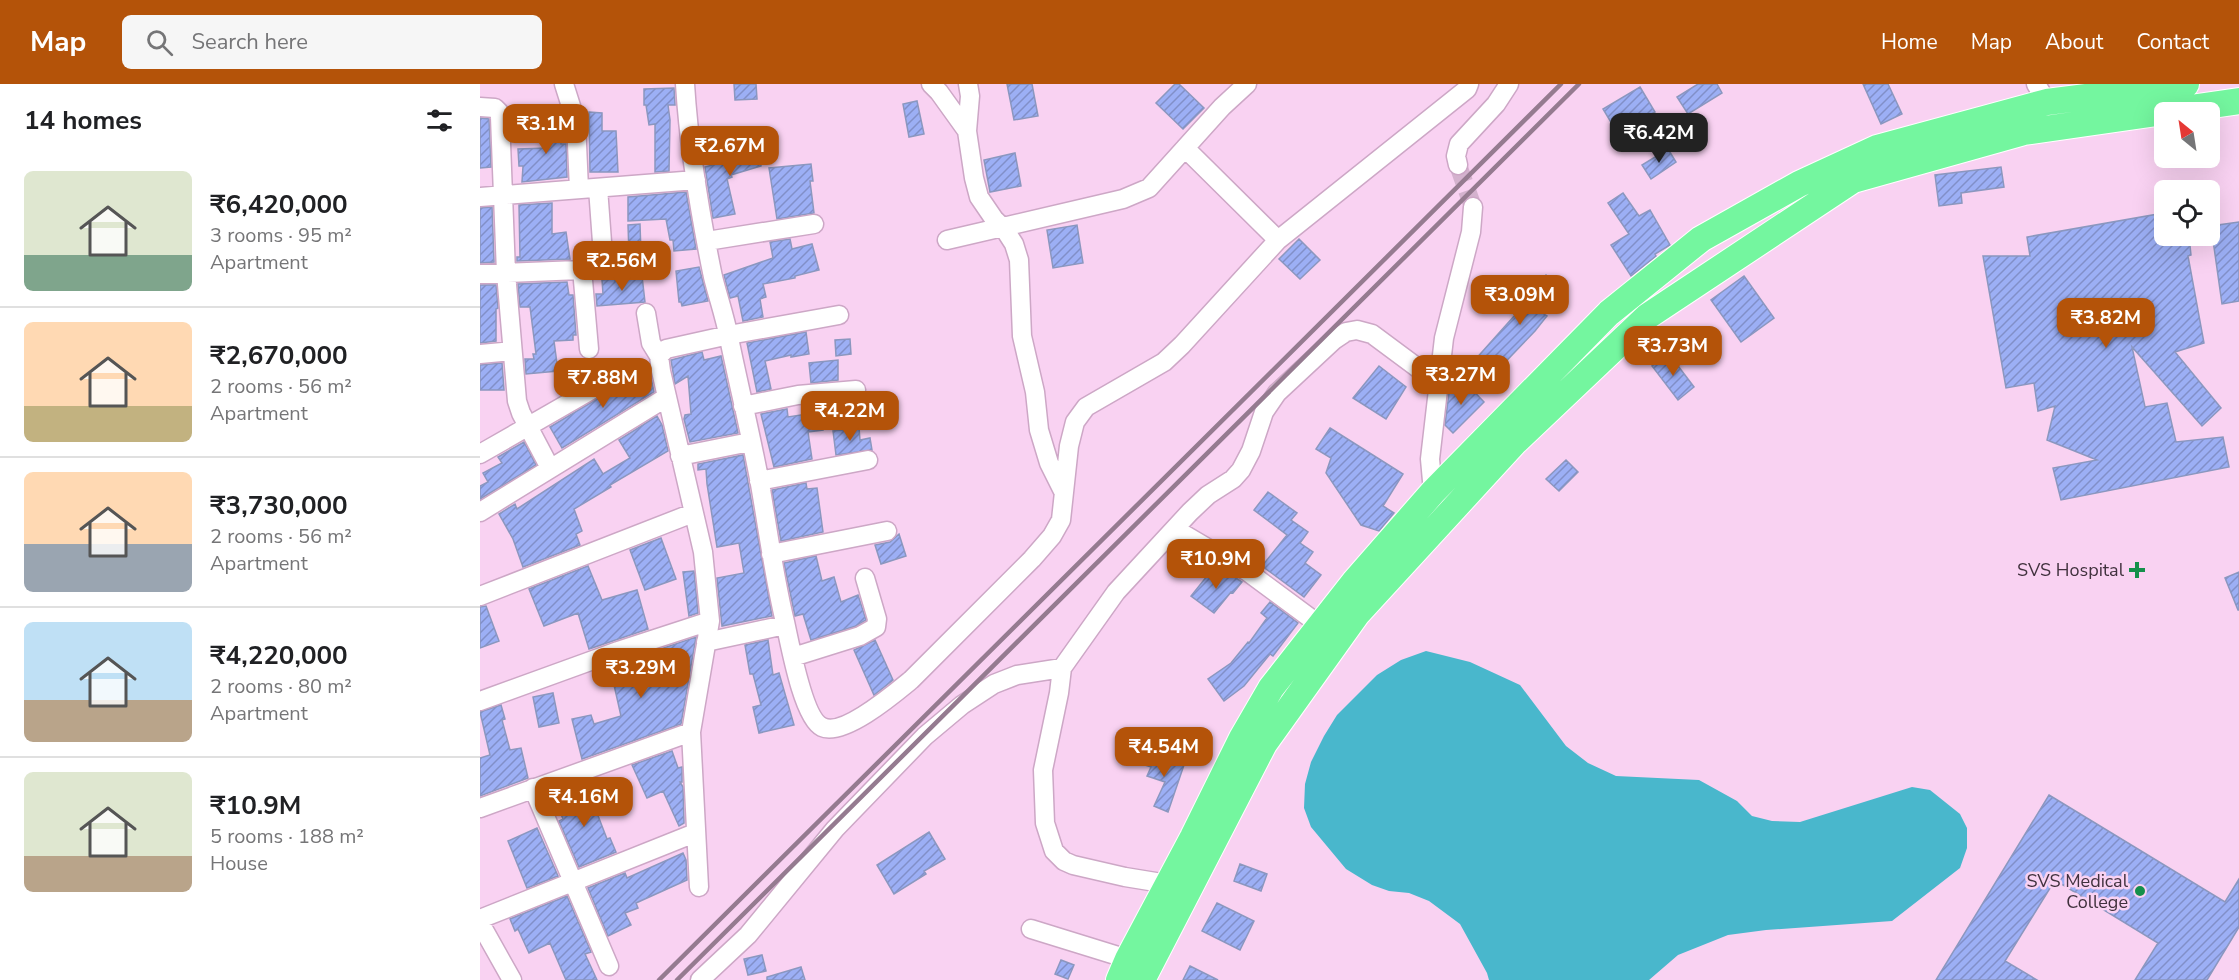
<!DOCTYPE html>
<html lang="en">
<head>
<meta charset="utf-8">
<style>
  :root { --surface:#fff; --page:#f6f6f6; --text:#202124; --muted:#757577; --line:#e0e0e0; --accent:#b45309 }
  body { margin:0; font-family:"Nunito Sans",sans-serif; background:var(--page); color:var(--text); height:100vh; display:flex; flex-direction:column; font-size:22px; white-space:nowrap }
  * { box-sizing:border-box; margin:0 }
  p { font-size:20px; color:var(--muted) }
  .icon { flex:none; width:33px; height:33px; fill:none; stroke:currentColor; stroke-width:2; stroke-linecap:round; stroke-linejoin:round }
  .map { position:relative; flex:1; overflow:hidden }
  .panel { display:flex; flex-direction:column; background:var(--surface); width:480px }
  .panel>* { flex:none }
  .needle { width:39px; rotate:330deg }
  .tools { position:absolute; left:1674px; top:18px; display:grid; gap:12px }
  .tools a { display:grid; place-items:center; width:66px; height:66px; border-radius:9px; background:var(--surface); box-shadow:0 6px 24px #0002; font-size:30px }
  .price { position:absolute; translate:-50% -51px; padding:0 14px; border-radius:12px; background:var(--accent); color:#fff; font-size:20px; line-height:39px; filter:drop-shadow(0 2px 3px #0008) }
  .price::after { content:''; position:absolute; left:50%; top:36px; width:18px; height:14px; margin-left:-9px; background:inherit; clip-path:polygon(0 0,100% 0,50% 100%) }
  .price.selected { background:#222; color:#fff }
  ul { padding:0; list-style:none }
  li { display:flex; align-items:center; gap:18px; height:150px; padding:0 24px }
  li+li { border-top:2px solid var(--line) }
  li span { display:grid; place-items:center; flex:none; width:168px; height:120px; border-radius:9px; color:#555 }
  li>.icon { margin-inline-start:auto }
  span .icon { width:72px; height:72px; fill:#fffc; stroke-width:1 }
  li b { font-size:26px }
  h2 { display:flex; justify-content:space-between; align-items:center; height:72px; padding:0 24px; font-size:26px }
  header { display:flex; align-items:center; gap:36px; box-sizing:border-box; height:84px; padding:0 30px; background:var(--accent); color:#fff }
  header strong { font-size:28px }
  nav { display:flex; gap:33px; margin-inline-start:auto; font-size:21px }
  .search { width:420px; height:54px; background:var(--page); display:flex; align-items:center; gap:15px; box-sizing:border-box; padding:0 21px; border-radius:9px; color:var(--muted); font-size:22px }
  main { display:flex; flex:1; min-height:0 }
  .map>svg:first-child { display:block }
  .water { fill:#49b7cc }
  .building { fill:url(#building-hatch); stroke:#8b97bf; stroke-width:1.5 }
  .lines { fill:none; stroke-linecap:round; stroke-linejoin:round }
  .minor-tunnel { stroke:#d4b2ce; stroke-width:18; stroke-dasharray:18 9; stroke-linecap:butt }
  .minor-casing { stroke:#cda7c6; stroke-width:21 }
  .highway-casing { stroke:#fff; stroke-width:28 }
  .minor { stroke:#fff; stroke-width:18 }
  .highway { stroke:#74f69f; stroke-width:26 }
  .rail { stroke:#957b90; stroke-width:4.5 }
  .poi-dot { fill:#158f4b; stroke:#f9d2f2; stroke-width:2 }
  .labels { text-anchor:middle; stroke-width:5; stroke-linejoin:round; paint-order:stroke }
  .poi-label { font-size:18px; fill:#41323e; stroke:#f9d2f2; text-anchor:end }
</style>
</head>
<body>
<header>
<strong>Map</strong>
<div class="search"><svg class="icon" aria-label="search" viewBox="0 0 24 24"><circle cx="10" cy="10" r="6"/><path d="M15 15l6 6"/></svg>Search here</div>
<nav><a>Home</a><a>Map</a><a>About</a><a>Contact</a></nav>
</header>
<main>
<section class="panel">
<h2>14 homes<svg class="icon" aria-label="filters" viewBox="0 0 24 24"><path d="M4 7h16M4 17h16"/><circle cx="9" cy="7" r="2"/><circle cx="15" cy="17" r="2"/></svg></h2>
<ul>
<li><span style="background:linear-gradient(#dfe7d0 70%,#7fa58c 0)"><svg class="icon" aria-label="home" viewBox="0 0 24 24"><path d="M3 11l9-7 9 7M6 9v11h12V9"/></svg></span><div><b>₹6,420,000</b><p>3 rooms · 95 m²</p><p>Apartment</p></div></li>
<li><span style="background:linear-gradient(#ffd9b3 70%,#c2b280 0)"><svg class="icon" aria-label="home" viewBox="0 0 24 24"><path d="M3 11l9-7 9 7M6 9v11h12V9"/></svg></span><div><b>₹2,670,000</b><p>2 rooms · 56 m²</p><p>Apartment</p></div></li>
<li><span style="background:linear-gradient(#ffd9b3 60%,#9aa5b1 0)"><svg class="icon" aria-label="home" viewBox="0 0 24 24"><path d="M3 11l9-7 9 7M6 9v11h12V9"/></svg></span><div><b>₹3,730,000</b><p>2 rooms · 56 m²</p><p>Apartment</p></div></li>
<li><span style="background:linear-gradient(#bfe0f5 65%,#b9a48a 0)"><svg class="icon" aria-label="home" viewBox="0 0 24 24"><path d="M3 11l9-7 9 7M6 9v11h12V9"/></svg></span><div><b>₹4,220,000</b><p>2 rooms · 80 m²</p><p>Apartment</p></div></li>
<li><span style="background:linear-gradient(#dfe7d0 70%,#b9a48a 0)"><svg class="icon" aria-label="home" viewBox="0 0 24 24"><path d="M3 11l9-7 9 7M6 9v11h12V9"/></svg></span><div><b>₹10.9M</b><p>5 rooms · 188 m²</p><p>House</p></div></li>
</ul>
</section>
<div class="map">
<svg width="1759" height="896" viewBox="0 0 1759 896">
  <defs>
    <pattern id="building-hatch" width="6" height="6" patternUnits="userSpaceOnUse" patternTransform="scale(1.5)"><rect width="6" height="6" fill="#9caff5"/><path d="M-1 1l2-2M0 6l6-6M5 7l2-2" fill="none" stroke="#818fc8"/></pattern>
  </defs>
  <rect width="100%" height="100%" fill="#f9d2f2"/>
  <path class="water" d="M 946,567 L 990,578 L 1040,601 L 1086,662 L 1108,679 L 1136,692 L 1219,696 L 1257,717 L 1272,732 L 1292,737 L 1320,738 L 1432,703 L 1450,706 L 1480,730 L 1487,744 L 1487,764 L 1480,784 L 1412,837 L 1286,846 L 1248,851 L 1198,871 L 1169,896 L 1009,896 L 1007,889 L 980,840 L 949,817 L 929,809 L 909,807 L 892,801 L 866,785 L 831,743 L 824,724 L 825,700 L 831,678 L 844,652 L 857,631 L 897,591 L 921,576 Z"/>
  <path class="building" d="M 254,0 L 276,0 L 277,15 L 255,16 Z
    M 527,0 L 552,0 L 558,32 L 534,36 Z
    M 695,0 L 699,0 L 724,24 L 703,45 L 676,19 Z
    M 1218,0 L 1237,0 L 1242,9 L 1208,30 L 1197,13 Z
    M 1383,0 L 1408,0 L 1422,30 L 1401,40 Z
    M 1160,3 L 1175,28 L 1138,50 L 1123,25 Z
    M 194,4 L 195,21 L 188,21 L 190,36 L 189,87 L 175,88 L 175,40 L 169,41 L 166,21 L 164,21 L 164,5 Z
    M 437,17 L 444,50 L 429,53 L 423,20 Z
    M 66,28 L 79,28 L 81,60 L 86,60 L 87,93 L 42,98 L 43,82 L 39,82 L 38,65 L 67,64 Z
    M 109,28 L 122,29 L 122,47 L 136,47 L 138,88 L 110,88 Z
    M 0,34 L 9,35 L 11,83 L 0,84 Z
    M 279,57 L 281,82 L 251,91 L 252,93 L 247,95 L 255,130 L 233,134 L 225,83 L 251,76 L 248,66 Z
    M 1188,65 L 1196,78 L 1171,95 L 1162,81 Z
    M 535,69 L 541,102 L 510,108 L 504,76 Z
    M 331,80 L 333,97 L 330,97 L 334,129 L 297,135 L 289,84 Z
    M 1521,83 L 1524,103 L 1481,109 L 1482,119 L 1459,122 L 1455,91 Z
    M 206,108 L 216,165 L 194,167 L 193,156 L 190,156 L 186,135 L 148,137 L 148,113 Z
    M 1143,109 L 1159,132 L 1170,126 L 1190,161 L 1175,170 L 1176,172 L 1151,192 L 1131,161 L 1149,150 L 1128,119 Z
    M 72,119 L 72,150 L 86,148 L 90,175 L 37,177 L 37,173 L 40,173 L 39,121 Z
    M 12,123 L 14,178 L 0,179 L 0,124 Z
    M 1684,129 L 1684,152 L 1709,152 L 1711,171 L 1708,172 L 1724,259 L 1695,268 L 1741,324 L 1722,342 L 1652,263 L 1665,323 L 1687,319 L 1696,358 L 1743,353 L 1749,383 L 1581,416 L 1573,384 L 1617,376 L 1567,356 L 1575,322 L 1558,327 L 1554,299 L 1526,304 L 1503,172 L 1550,172 L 1547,153 Z
    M 1759,138 L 1759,217 L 1742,220 L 1731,142 Z
    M 160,140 L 161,169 L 149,170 L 148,141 Z
    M 597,141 L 603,179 L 573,184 L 567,146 Z
    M 310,155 L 312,165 L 332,160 L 339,186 L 315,192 L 315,194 L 283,200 L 286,213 L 280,215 L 283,233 L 263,237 L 258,212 L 250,214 L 244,191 L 293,174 L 290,158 Z
    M 819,155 L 840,176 L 820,195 L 799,175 Z
    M 219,183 L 228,217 L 202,222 L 201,218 L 199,218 L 196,187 Z
    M 1066,191 L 1085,210 L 1064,230 L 1067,232 L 1055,247 L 1012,292 L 994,277 L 1035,231 L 1034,230 L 1054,204 L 1053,203 Z
    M 162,192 L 165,218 L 117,222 L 116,210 L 123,210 L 122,196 L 135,195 L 135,197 Z
    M 1264,192 L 1294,234 L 1261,258 L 1231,216 Z
    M 87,198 L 89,211 L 93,211 L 96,251 L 93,251 L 93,256 L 74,257 L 78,287 L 46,290 L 45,275 L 54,275 L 53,270 L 56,270 L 50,223 L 40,223 L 38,200 Z
    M 0,201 L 16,201 L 18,224 L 16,225 L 16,257 L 0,259 Z
    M 326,248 L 329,270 L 311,273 L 311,271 L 285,277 L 291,305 L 277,308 L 267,259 Z
    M 370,255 L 371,270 L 356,272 L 355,256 Z
    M 222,268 L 224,276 L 241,272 L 258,349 L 210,358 L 204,335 L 205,331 L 211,330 L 208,292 L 195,300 L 191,276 Z
    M 1189,270 L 1214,303 L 1198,316 L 1172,282 Z
    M 358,276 L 358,296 L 331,299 L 329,279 Z
    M 22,279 L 24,306 L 0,306 L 0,281 Z
    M 899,282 L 926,303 L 906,335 L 873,314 Z
    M 169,284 L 174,308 L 82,364 L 70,343 Z
    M 983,296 L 1004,318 L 973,349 L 965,341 L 969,309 Z
    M 307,325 L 308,333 L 340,328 L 343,346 L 328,348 L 332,375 L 294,383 L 281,330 Z
    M 177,332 L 182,341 L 188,367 L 130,401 L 131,403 L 94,425 L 102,447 L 96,450 L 100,461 L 43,483 L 33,455 L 19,430 L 35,420 L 37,425 L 114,375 L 123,390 L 150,374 L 139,356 Z
    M 379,344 L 380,356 L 390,354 L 392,366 L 356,371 L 353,347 Z
    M 850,344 L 923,390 L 903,422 L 914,429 L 899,447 L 881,441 L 846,389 L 851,374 L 836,365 Z
    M 44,358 L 56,381 L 0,415 L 0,402 L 8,398 L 3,389 L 22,379 L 18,373 Z
    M 263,371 L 292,532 L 242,542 L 237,494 L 264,489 L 259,459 L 237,463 L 227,400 L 226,385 L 218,386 L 218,380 Z
    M 1086,376 L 1098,388 L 1079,407 L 1066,395 Z
    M 326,399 L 327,405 L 337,404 L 343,448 L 301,457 L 292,406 Z
    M 788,408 L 817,429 L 811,436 L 828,448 L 820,459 L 833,468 L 825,479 L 841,491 L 824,513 L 782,482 L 807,451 L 774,426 Z
    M 419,450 L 426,472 L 401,480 L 395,461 L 410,458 Z
    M 181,454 L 196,495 L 165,506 L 150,466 Z
    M 336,472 L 342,497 L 354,493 L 361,518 L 378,511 L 386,536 L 376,542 L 331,556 L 323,530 L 315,532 L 304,479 Z
    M 108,482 L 122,516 L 157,506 L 168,545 L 109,565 L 98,529 L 64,542 L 49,505 Z
    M 742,485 L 762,498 L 753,509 L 751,508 L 734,529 L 711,512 L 727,492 L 732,496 Z
    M 214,487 L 218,529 L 209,532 L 203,488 Z
    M 1759,488 L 1759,526 L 1758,526 L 1745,494 Z
    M 790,518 L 818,539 L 793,572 L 790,570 L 764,602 L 744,617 L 728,595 L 751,579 L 768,558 L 769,559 L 787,534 L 781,529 Z
    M 6,522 L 19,557 L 0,564 L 0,523 Z
    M 216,553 L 201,640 L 102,675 L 92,635 L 111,631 L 114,640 L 141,632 L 132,592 L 129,593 L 127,583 Z
    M 288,556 L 293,591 L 299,589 L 314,641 L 279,649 L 273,623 L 281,621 L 273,590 L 270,590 L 265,561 Z
    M 395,556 L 413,596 L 394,611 L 374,566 Z
    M 73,609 L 79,639 L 59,643 L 53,613 Z
    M 21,621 L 25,635 L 22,636 L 30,666 L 41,664 L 48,694 L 0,712 L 0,674 L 10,671 L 0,628 Z
    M 192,667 L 198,684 L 202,683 L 202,698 L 200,698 L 203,703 L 204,739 L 199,742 L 183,707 L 167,714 L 152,681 Z
    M 666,668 L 704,681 L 688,728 L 674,722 L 685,698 L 667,692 L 671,683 L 662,680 Z
    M 107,703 L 127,755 L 130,754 L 136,768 L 99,783 L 79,737 L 83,735 L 75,716 Z
    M 1569,711 L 1745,818 L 1759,795 L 1759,843 L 1727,896 L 1655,896 L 1678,859 L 1575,796 L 1525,877 L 1557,896 L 1456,896 Z
    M 57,744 L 78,792 L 47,804 L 28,757 Z
    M 449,748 L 465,775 L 444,787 L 446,790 L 414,810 L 397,781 Z
    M 203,769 L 206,776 L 207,796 L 156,819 L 158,824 L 145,829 L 151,841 L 128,852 L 108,804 L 145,789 L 147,794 Z
    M 760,780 L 787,790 L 781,807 L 754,797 Z
    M 87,812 L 111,868 L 105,870 L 117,896 L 86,896 L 70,859 L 49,869 L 38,845 L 35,847 L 30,835 Z
    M 737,819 L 774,837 L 760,866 L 722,847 Z
    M 282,871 L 286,887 L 268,891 L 264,875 Z
    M 581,876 L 594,881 L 588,895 L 575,890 Z
    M 710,882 L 738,896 L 703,896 Z
    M 321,883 L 325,896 L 287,896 L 287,893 Z"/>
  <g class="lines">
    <path class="minor-tunnel" d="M 978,81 L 993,123"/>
    <g class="minor-casing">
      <path id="minor" d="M 84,0 L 96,38 L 99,105
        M 205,0 C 209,64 220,130 233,193 C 238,213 245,233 249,254 C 259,303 271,351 280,400 C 288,446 294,493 305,538 C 310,560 323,634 342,643 C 363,653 414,610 431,596 L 552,475 L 572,452 L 581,436 L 589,362 L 595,338 L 606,323 L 684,278 L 702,261 L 798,156 L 987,5 L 989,0
        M 451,0 L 459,8 L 487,47
        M 488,0 L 490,12 L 487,47 L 494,94 L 499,113 L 514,135 L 525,146 L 534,160 L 539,176 L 542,252 L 555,308 L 559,346 L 569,379 L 583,407
        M 1556,0 L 1567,18
        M 0,23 L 15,24 L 19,28 L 20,33 L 26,189 L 37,317 L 41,329 L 70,384
        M 705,64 L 798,156
        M 978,81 L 976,72 L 979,60 L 1016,20 L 1029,0
        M 118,104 L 124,185
        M 0,113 L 216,96
        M 467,156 L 643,115 L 669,104 L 742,23 L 767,0
        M 227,157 L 334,140
        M 102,185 L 109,265
        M 0,190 L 124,185 L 175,178
        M 166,229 L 171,259 L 179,272
        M 0,270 L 32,267
        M 263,322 L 318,311 L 376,306
        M 0,370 L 127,297
        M 200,372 L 270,358
        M 279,397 L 388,376
        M 953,408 L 950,375 L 964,254 L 991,148 L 993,123
        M 0,428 L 187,313
        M 695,445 L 768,488 L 841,542
        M 291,470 L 407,447
        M 0,512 L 213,429
        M 226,558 L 305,541
        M 313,573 L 380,552 L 396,543 L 397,535 L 385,494
        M 0,617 L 138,567 L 230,537
        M 53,704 L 129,882
        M 0,724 L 211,648
        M 688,800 L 645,793 L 593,781 L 584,777 L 574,767 L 565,739 L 563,686 L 579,609 L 582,584 L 636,508 L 710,428 L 728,411 L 753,395 L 761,386 L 771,367 L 784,328 L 797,309 L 854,256 L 866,248 L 877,246 L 892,250 L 958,299
        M 219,803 L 211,648 L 230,537 L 223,468 L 181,287 L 179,272 L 186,265 L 249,251 L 359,231
        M 0,835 L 215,749
        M 0,839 L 32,896
        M 551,845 L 648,875
        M 220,896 L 268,851 L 355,745 L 445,652 L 482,621 L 514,600 L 537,591 L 582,584"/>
    </g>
    <g class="highway-casing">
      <path id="highway" d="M 639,896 L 648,875 L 713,753 L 762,654 L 791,604 L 875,497 L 953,408 L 1129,229 L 1221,155 L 1319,100 L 1397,64 L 1567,18 L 1706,0
        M 662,896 L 784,660 L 877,530 L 1035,358 L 1168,232 L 1373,96 L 1544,48 L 1759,17"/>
    </g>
    <use href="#minor" class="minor"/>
    <use href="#highway" class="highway"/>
    <path class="rail" d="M 179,896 L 1081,0
      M 197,896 L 1099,0"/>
  </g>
  <g class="poi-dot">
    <path d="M1654 477h6v6h6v6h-6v6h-6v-6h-6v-6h6z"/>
    <circle cx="1660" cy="807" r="6"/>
  </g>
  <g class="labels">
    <g class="poi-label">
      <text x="1644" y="492">SVS Hospital</text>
      <text x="1648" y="803">SVS Medical<tspan x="1648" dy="21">College</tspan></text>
    </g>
  </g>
</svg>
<div class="tools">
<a><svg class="needle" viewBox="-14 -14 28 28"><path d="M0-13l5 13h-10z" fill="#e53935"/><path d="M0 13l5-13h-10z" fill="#757577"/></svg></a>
<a><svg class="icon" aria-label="locate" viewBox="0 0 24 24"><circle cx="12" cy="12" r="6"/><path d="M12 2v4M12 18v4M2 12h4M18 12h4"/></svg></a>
</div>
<b class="price" style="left:66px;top:71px">₹3.1M</b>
<b class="price selected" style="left:1179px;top:80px">₹6.42M</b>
<b class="price" style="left:250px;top:93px">₹2.67M</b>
<b class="price" style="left:142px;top:208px">₹2.56M</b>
<b class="price" style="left:1040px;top:242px">₹3.09M</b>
<b class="price" style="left:1626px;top:265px">₹3.82M</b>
<b class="price" style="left:1193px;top:293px">₹3.73M</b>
<b class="price" style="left:981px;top:322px">₹3.27M</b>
<b class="price" style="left:123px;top:325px">₹7.88M</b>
<b class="price" style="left:370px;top:358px">₹4.22M</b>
<b class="price" style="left:736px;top:506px">₹10.9M</b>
<b class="price" style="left:161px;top:615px">₹3.29M</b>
<b class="price" style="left:684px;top:694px">₹4.54M</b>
<b class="price" style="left:104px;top:744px">₹4.16M</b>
</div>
</main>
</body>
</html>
